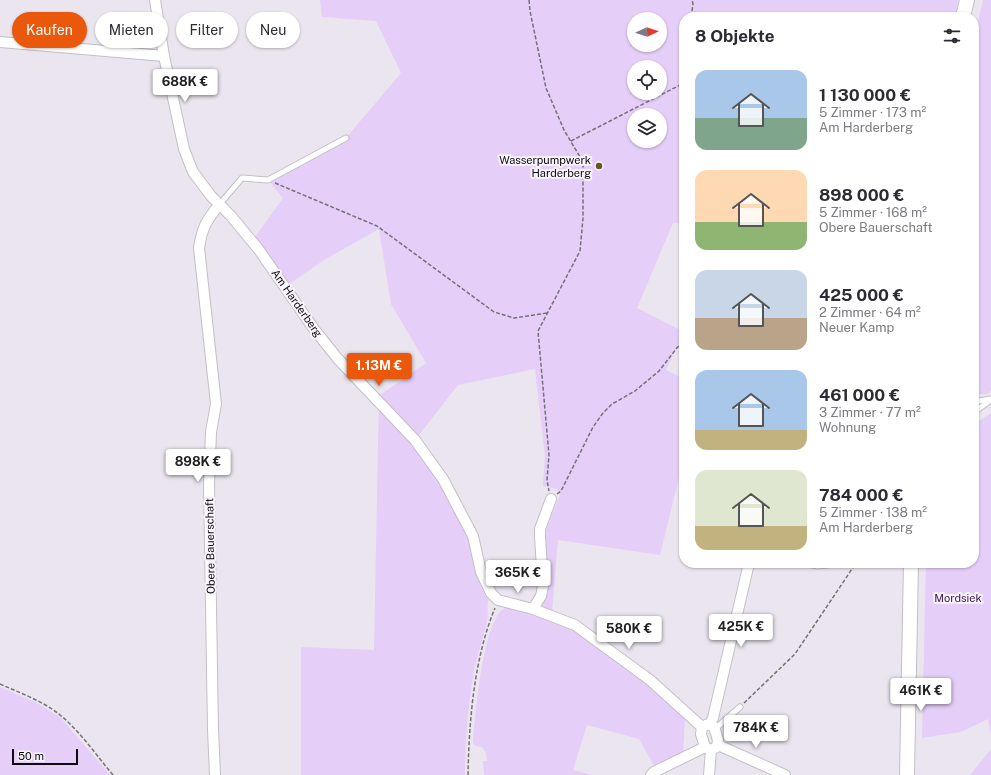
<!DOCTYPE html>
<html lang="de">
<head>
<meta charset="utf-8">
<style>
  :root { --surface:#fff; --page:#f7f7f7; --text:#2b2b33; --muted:#7c7c81; --accent:#ea580c }
  body { margin:0; font-family:"Public Sans",sans-serif; background:var(--page); color:var(--text); height:100vh; display:flex; flex-direction:column; font-size:15px; white-space:nowrap }
  * { box-sizing:border-box; margin:0 }
  p { font-size:13px; color:var(--muted) }
  .icon { flex:none; width:22px; height:22px; fill:none; stroke:currentColor; stroke-width:2; stroke-linecap:round; stroke-linejoin:round }
  .map { position:relative; flex:1; overflow:hidden }
  .side { position:absolute; left:679px; top:12px; width:300px; height:556px; display:flex; flex-direction:column; background:var(--surface); border-radius:16px; box-shadow:0 1px 3px #0004 }
  .side>* { flex:none }
  .top-card { position:absolute; left:12px; top:12px; width:380px; height:36px; display:flex; gap:8px }
  .needle { width:26px; rotate:86deg }
  .controls { position:absolute; left:627px; top:12px; display:grid; gap:8px }
  .controls a { display:grid; place-items:center; width:40px; height:40px; border-radius:50%; background:var(--surface); box-shadow:0 1px 3px #0004; font-size:20px }
  .scale { position:absolute; left:12px; bottom:10px; width:66px; box-sizing:border-box; padding-left:4px; border:2px solid #0d0b0e; border-top:0; font-size:11px; line-height:14px; white-space:nowrap; color:#0d0b0e; -webkit-text-stroke:3px #f8f3fd; paint-order:stroke }
  .price { position:absolute; translate:-50% -34px; padding:0 9px; border-radius:4px; background:#fff; color:#222; font-size:13px; line-height:26px; filter:drop-shadow(0 1px 2px #0008) }
  .price::after { content:''; position:absolute; left:50%; top:24px; width:12px; height:9px; margin-left:-6px; background:inherit; clip-path:polygon(0 0,100% 0,50% 100%) }
  .price.on { background:var(--accent); color:#fff }
  ul { padding:0; list-style:none }
  li { display:flex; align-items:center; gap:12px; height:100px; padding:0 16px }
  li span { display:grid; place-items:center; flex:none; width:112px; height:80px; border-radius:12px; color:#555 }
  li>.icon { margin-inline-start:auto }
  span .icon { width:48px; height:48px; fill:#fffc; stroke-width:1 }
  li b { font-size:17px }
  h2 { display:flex; justify-content:space-between; align-items:center; height:48px; padding:0 16px; font-size:17px }
  .tag { padding:0 14px; border-radius:18px; background:var(--surface); box-shadow:0 1px 3px #0004; font-size:14px; line-height:36px }
  .tag.on { background:var(--accent); color:#fff }
  .map>svg:first-child { display:block }
  .green { fill:#e5cef8; fill-rule:evenodd }
  .lines { fill:none; stroke-linecap:round; stroke-linejoin:round }
  .lane-casing { stroke:#c3bec8; stroke-width:7 }
  .street-casing { stroke:#c3bec8; stroke-width:12 }
  .secondary-casing { stroke:#c3bec8; stroke-width:16 }
  .path { stroke:#757177; stroke-width:1.5; stroke-dasharray:4 2; stroke-linecap:butt }
  .lane { stroke:#fff; stroke-width:5 }
  .street { stroke:#fff; stroke-width:10 }
  .secondary { stroke:#fff; stroke-width:14 }
  .poi-dot { fill:#605724; stroke:#f8f3fd; stroke-width:1.5 }
  .labels { text-anchor:middle; stroke-width:4; stroke-linejoin:round; paint-order:stroke }
  .poi-label { font-size:11px; fill:#0d0b0e; stroke:#f8f3fd; text-anchor:end }
  .street-label { font-size:11px; fill:#0d0b0e; stroke:#f8f3fd }
  .park-label { font-size:11px; fill:#3d1555; stroke:#f8f3fd }
</style>
</head>
<body>
<div class="map">
<svg width="991" height="775" viewBox="0 0 991 775">
  <rect width="100%" height="100%" fill="#ebe5ef"/>
  <path class="green" d="M 320,0 L 958,0 L 955,17 L 684,17 L 684,223 L 673,223 L 637,308 L 684,332 L 666,370 L 684,379 L 684,457 L 660,555 L 558,540 L 552,613 L 543,609 L 542,605 L 545,599 L 545,533 L 560,495 L 557,489 L 543,486 L 545,456 L 535,369 L 458,385 L 415,440 L 473,536 L 489,598 C 486,606 489,614 487,622 C 483,638 478,654 474,670 C 468,705 465,740 465,775 L 301,775 L 301,647 L 374,650 L 379,396 L 426,363 L 391,304 L 379,229 L 324,260 L 288,285 L 255,237 L 283,198 L 268,180 L 346,138 L 401,73 L 376,21 L 322,17 ZM 634,19 L 660,19 L 660,45 L 634,45 ZM 634,67 L 660,67 L 660,93 L 634,93 ZM 634,115 L 660,115 L 660,141 L 634,141 Z
    M 983,0 L 991,0 L 991,391 L 987,394 L 974,394 L 975,281 L 974,280 L 974,40 Z
    M 991,413 L 991,736 L 988,719 L 961,732 L 922,738 L 926,563 L 974,563 L 974,425 Z
    M 505,608 L 514,609 L 573,627 L 648,682 L 685,717 L 683,754 L 655,767 L 639,739 L 587,725 L 573,770 L 592,775 L 484,775 L 483,761 L 487,761 L 486,753 L 482,747 L 475,746 L 473,742 C 475,717 483,618 505,608 Z
    M 0,687 L 35,702 L 60,717 L 110,775 L 0,775 Z
    M 991,749 L 991,775 L 970,775 Z"/>
  <g class="lines">
    <g class="lane-casing">
      <path id="lane" d="M 219,205 L 242,178 L 268,180 L 346,138
        M 974,402 L 990,399
        M 974,412 L 991,400
        M 800,563 L 818,566 L 835,564
        M 715,729 L 740,707"/>
    </g>
    <g class="street-casing">
      <path id="street" d="M 155,0 L 164,56 L 184,149 L 193,172 L 211,196 L 231,216 L 259,250 L 314,329 L 338,359 L 415,440 L 443,479 L 473,536 L 481,572 L 491,593 L 498,600 L 533,609 L 575,625 L 650,680 L 702,727
        M 0,42 L 164,56
        M 533,609 L 541,596 L 543,586 L 540,536 L 540,529 L 551,499
        M 708,724 L 714,727 L 718,740 L 717,747 L 711,750 L 705,747 L 701,734 L 702,727 Z
        M 710,724 L 713,718 L 749,563
        M 718,745 L 785,775
        M 215,775 L 213,729 L 209,486 L 211,432 L 216,404 L 199,248 C 202,228 206,221 219,205
        M 651,775 L 654,772 L 705,747
        M 709,775 L 711,750"/>
    </g>
    <g class="secondary-casing">
      <path id="secondary" d="M 963,17 L 967,0
        M 907,775 L 911,563"/>
    </g>
    <path class="path" d="M 529,0 L 530,11 L 546,88 L 564,130 L 583,162 L 583,218 L 580,251 L 538,331 L 549,455 L 547,480 L 549,491
      M 691,17 L 693,4 L 692,0
      M 571,141 L 684,83
      M 275,183 L 377,226 L 494,312 L 514,318 L 547,313
      M 557,494 L 561,491 L 593,427 L 603,413 L 612,404 L 635,391 L 659,371 L 684,339
      M 0,684 C 20,693 43,701 60,715 C 80,731 96,755 113,775
      M 744,703 L 795,654 L 856,563
      M 468,775 C 469,721 474,658 495,608"/>
    <use href="#lane" class="lane"/>
    <use href="#street" class="street"/>
    <use href="#secondary" class="secondary"/>
  </g>
  <circle class="poi-dot" cx="599" cy="166" r="4"/>
  <g class="labels">
    <g class="poi-label">
      <text x="591" y="164">Wasserpumpwerk<tspan x="591" dy="13">Harderberg</tspan></text>
    </g>
    <g class="street-label">
      <text transform="translate(297 303) rotate(55)" y="4">Am Harderberg</text>
      <text transform="translate(210 546) rotate(-91)" y="4">Obere Bauerschaft</text>
    </g>
    <g class="park-label">
      <text x="958" y="602">Mordsiek</text>
    </g>
  </g>
</svg>
<div class="controls">
<a><svg class="needle" viewBox="-14 -14 28 28"><path d="M0-13l5 13h-10z" fill="#e53935"/><path d="M0 13l5-13h-10z" fill="#7c7c81"/></svg></a>
<a><svg class="icon" aria-label="locate" viewBox="0 0 24 24"><circle cx="12" cy="12" r="6"/><path d="M12 2v4M12 18v4M2 12h4M18 12h4"/></svg></a>
<a><svg class="icon" aria-label="layers" viewBox="0 0 24 24"><path d="M12 4l9 5-9 5-9-5zM3 14l9 5 9-5"/></svg></a>
</div>
<div class="scale">50 m</div>
<b class="price" style="left:185px;top:103px">688K €</b>
<b class="price on" style="left:379px;top:387px">1.13M €</b>
<b class="price" style="left:198px;top:483px">898K €</b>
<b class="price" style="left:518px;top:594px">365K €</b>
<b class="price" style="left:741px;top:648px">425K €</b>
<b class="price" style="left:629px;top:650px">580K €</b>
<b class="price" style="left:921px;top:712px">461K €</b>
<b class="price" style="left:756px;top:749px">784K €</b>
<div class="top-card">
<a class="tag on">Kaufen</a>
<a class="tag">Mieten</a>
<a class="tag">Filter</a>
<a class="tag">Neu</a>
</div>
<section class="side">
<h2>8 Objekte<svg class="icon" aria-label="filters" viewBox="0 0 24 24"><path d="M4 7h16M4 17h16"/><circle cx="9" cy="7" r="2"/><circle cx="15" cy="17" r="2"/></svg></h2>
<ul>
<li><span style="background:linear-gradient(#a9c7e8 60%,#7fa58c 0)"><svg class="icon" aria-label="home" viewBox="0 0 24 24"><path d="M3 11l9-7 9 7M6 9v11h12V9"/></svg></span><div><b>1 130 000 €</b><p>5 Zimmer · 173 m²</p><p>Am Harderberg</p></div></li>
<li><span style="background:linear-gradient(#ffd9b3 65%,#8fb573 0)"><svg class="icon" aria-label="home" viewBox="0 0 24 24"><path d="M3 11l9-7 9 7M6 9v11h12V9"/></svg></span><div><b>898 000 €</b><p>5 Zimmer · 168 m²</p><p>Obere Bauerschaft</p></div></li>
<li><span style="background:linear-gradient(#c9d6e8 60%,#b9a48a 0)"><svg class="icon" aria-label="home" viewBox="0 0 24 24"><path d="M3 11l9-7 9 7M6 9v11h12V9"/></svg></span><div><b>425 000 €</b><p>2 Zimmer · 64 m²</p><p>Neuer Kamp</p></div></li>
<li><span style="background:linear-gradient(#a9c7e8 75%,#c2b280 0)"><svg class="icon" aria-label="home" viewBox="0 0 24 24"><path d="M3 11l9-7 9 7M6 9v11h12V9"/></svg></span><div><b>461 000 €</b><p>3 Zimmer · 77 m²</p><p>Wohnung</p></div></li>
<li><span style="background:linear-gradient(#dfe7d0 70%,#c2b280 0)"><svg class="icon" aria-label="home" viewBox="0 0 24 24"><path d="M3 11l9-7 9 7M6 9v11h12V9"/></svg></span><div><b>784 000 €</b><p>5 Zimmer · 138 m²</p><p>Am Harderberg</p></div></li>
</ul>
</section>
</div>
</body>
</html>
